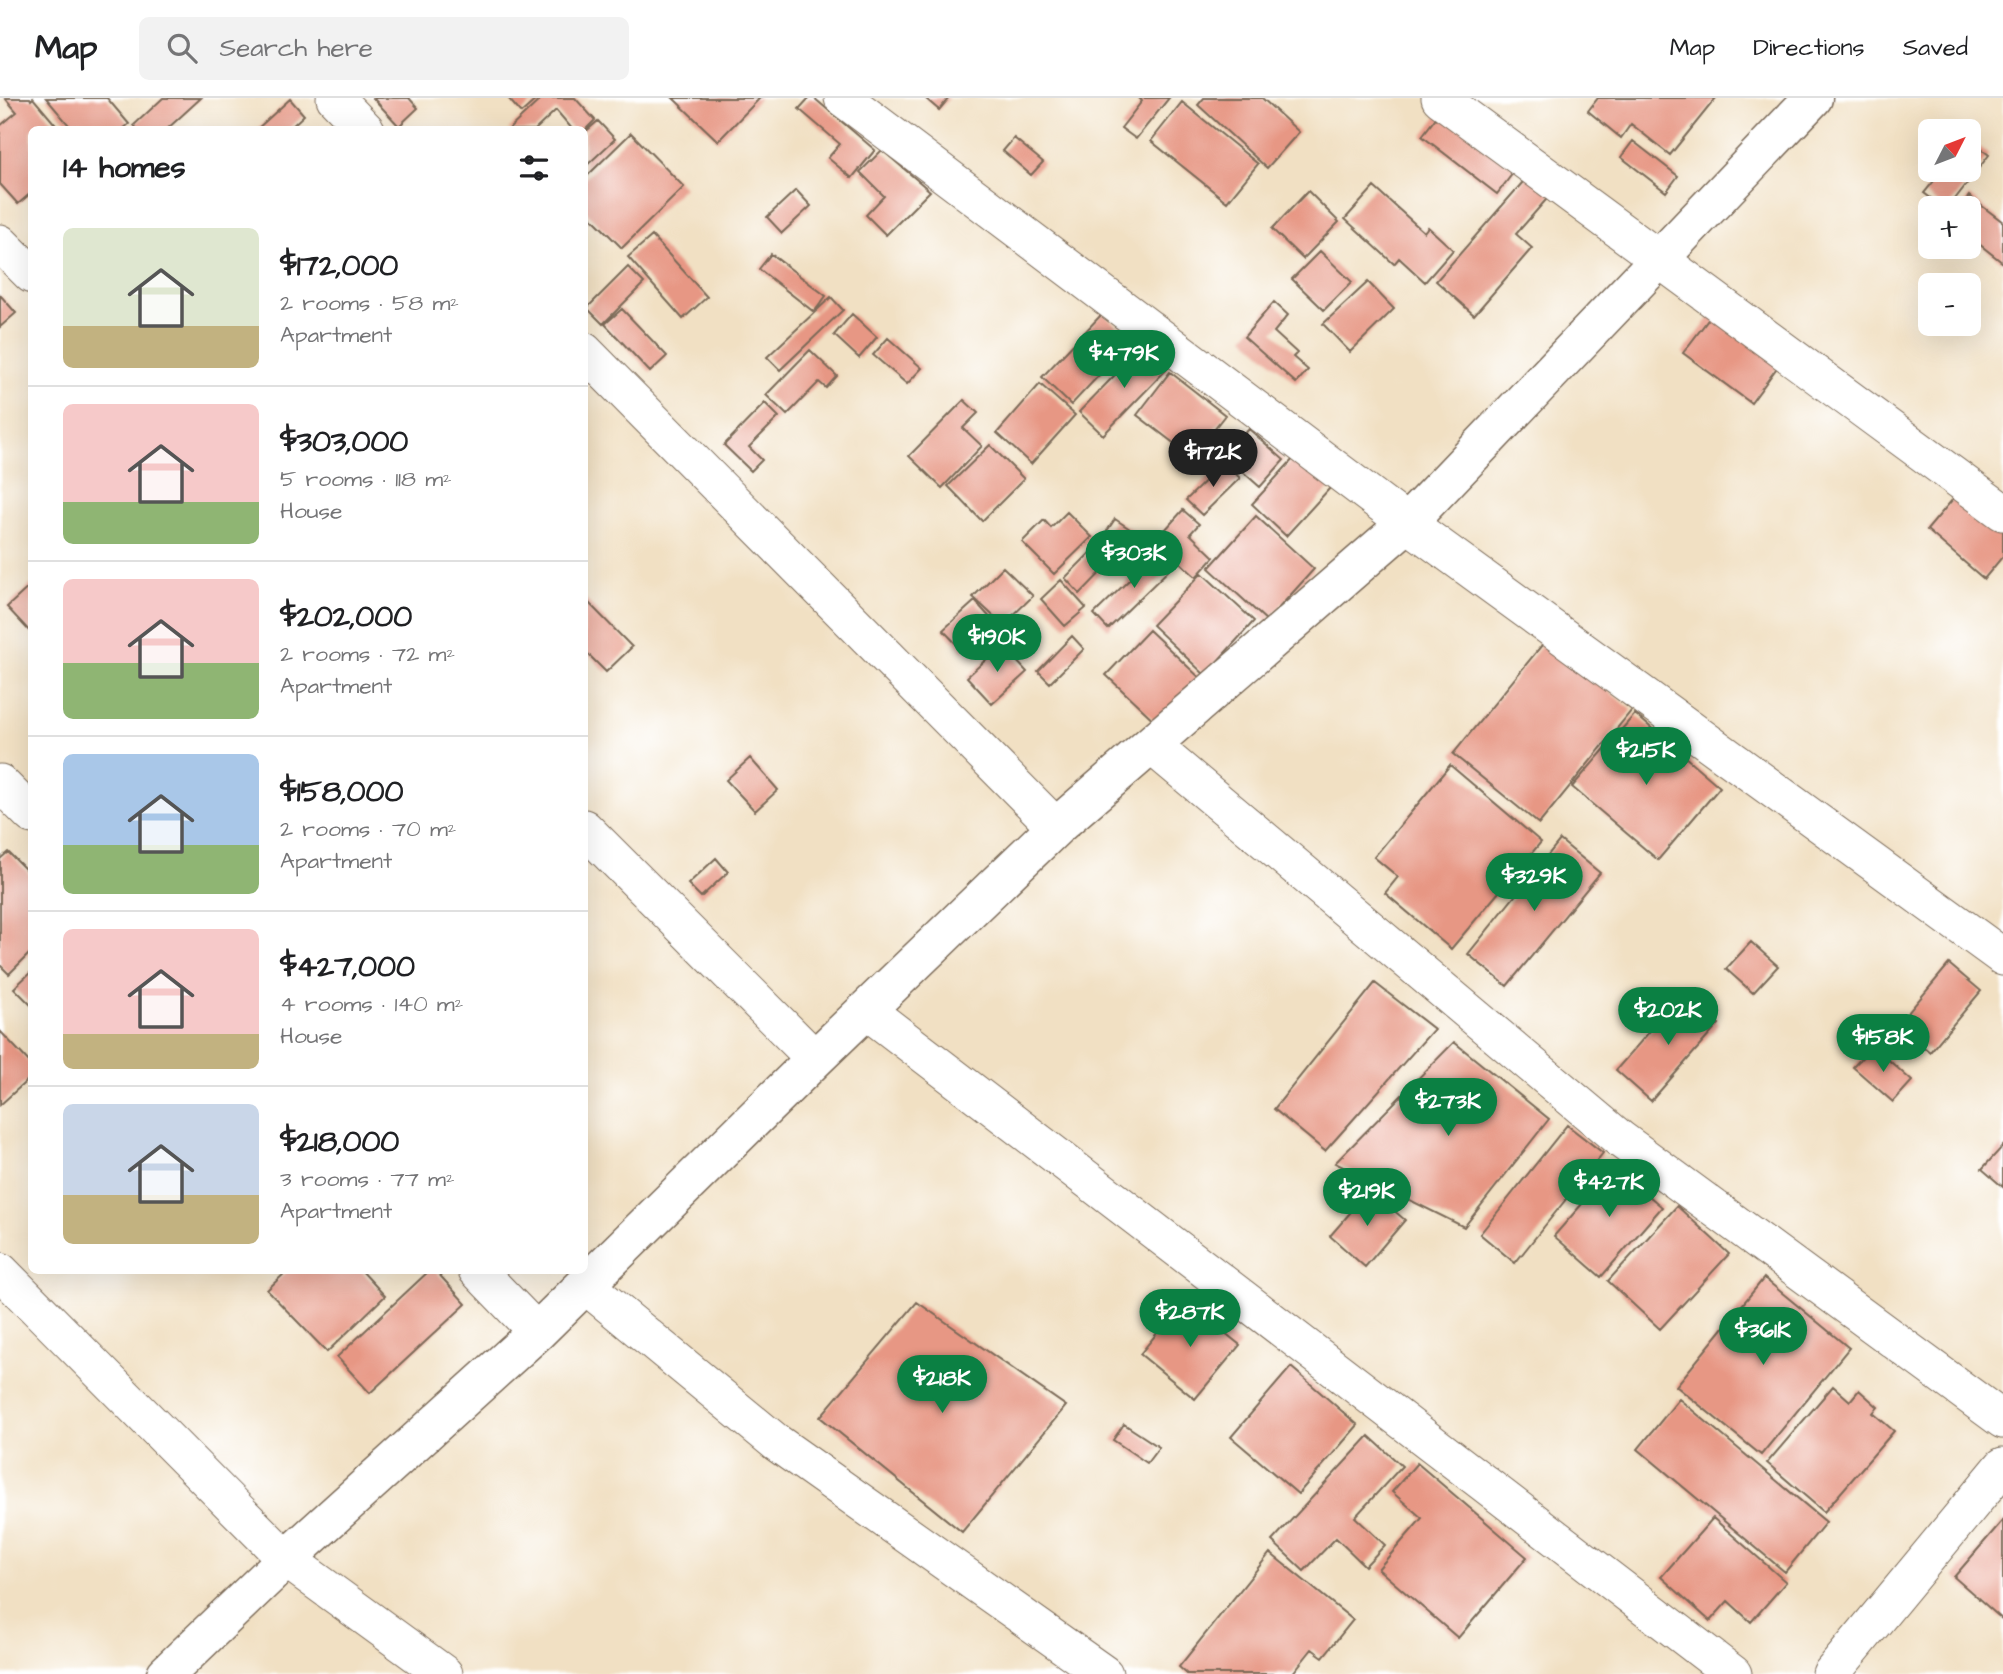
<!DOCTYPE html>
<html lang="en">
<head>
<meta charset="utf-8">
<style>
  :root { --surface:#fff; --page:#f2f2f2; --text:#202124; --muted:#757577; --line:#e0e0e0; --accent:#0b8043 }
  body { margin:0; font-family:"Architects Daughter",sans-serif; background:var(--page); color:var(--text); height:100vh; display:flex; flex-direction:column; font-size:26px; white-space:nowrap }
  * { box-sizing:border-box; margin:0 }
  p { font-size:23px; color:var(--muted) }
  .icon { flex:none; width:38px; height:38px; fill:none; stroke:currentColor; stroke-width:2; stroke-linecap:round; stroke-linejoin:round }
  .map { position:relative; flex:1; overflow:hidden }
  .sheet { position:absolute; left:28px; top:28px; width:560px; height:1148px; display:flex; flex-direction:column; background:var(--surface); border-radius:10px; box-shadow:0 7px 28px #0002 }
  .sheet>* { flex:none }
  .needle { width:46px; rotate:48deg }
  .fabs { position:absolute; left:1918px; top:21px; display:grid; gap:14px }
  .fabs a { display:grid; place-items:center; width:63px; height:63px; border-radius:10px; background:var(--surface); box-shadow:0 7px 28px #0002; font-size:35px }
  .price { position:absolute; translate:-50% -60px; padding:0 16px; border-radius:24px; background:var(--accent); color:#fff; font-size:23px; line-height:46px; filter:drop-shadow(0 2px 4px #0008) }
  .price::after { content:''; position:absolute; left:50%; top:42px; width:21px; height:16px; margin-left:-10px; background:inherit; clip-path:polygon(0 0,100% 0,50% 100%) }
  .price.selected { background:#222; color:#fff }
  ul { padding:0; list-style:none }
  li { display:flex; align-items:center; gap:21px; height:175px; padding:0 35px }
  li+li { border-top:2px solid var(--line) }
  li span { display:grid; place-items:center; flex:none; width:196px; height:140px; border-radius:10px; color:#555 }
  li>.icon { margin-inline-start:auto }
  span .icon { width:84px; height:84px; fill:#fffc; stroke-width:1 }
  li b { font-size:30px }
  h2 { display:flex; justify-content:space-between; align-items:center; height:84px; padding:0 35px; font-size:30px }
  header { display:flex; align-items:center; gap:42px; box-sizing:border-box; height:98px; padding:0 35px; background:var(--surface); border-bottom:2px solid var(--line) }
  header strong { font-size:33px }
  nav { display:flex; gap:38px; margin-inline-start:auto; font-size:24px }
  .search { width:490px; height:63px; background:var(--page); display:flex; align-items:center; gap:18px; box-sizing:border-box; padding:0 24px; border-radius:10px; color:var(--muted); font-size:26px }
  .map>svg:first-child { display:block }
  .building { fill:#e79784 }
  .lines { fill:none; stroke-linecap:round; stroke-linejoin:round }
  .minor-casing { stroke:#7b6a58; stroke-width:39 }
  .tertiary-casing { stroke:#7b6a58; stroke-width:41 }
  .minor { stroke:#fff; stroke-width:37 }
  .tertiary { stroke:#fff; stroke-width:38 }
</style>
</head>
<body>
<header>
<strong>Map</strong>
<div class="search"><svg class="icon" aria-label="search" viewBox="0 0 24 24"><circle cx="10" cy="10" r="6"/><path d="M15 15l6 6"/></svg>Search here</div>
<nav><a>Map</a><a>Directions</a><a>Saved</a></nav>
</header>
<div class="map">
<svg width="2003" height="1576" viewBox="0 0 2003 1576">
  <rect width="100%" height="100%" fill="#fff"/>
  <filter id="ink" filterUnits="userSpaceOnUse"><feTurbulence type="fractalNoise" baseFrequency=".0143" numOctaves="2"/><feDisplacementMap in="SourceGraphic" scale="14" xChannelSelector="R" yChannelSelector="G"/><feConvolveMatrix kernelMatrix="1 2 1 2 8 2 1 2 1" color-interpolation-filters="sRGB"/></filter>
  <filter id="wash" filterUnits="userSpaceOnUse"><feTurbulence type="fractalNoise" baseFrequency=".00686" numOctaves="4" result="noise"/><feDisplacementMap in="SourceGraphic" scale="28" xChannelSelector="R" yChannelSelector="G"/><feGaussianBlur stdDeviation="1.57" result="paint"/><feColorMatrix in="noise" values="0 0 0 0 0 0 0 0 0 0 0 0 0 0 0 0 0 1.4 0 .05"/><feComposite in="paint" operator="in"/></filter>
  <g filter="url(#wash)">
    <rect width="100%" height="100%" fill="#f1e0c3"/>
    <g id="blocks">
      <path class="building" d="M 5,0 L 30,0 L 31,2 L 33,0 L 60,32 L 32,32 L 32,94 L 18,106 L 0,86 L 0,28 L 17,14 Z
        M 46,0 L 107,0 L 129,26 L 122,32 L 73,32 Z
        M 163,0 L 201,0 L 166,32 L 138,32 L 134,27 Z
        M 373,0 L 409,0 L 418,10 L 399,28 Z
        M 508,0 L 538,0 L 521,15 Z
        M 542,0 L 575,0 L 595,22 L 585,32 L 573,32 L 556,12 L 535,32 L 508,32 Z
        M 673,0 L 760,0 L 718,43 Z
        M 809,0 L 814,0 L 875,52 L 852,80 L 828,60 L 840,46 L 799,11 Z
        M 925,0 L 949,0 L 939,12 Z
        M 1139,0 L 1169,0 L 1136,41 L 1121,30 L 1142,3 Z
        M 1204,0 L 1262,0 L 1299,34 L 1267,70 L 1198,7 Z
        M 1598,0 L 1716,0 L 1670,57 L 1631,26 L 1621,40 L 1588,13 Z
        M 290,1 L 304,17 L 288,32 L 256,32 Z
        M 1182,4 L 1258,66 L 1227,104 L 1151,43 Z
        M 1441,13 L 1516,71 L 1497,96 L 1422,38 Z
        M 598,23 L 615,41 L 584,70 L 584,35 Z
        M 631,35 L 684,89 L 622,150 L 584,112 L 584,81 Z
        M 1014,40 L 1043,64 L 1031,77 L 1003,53 Z
        M 1969,41 L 1989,57 L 1948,110 L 1944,110 L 1924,95 L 1943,72 L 1969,72 Z
        M 1633,43 L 1678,78 L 1666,94 L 1621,59 Z
        M 882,52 L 930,93 L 886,137 L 866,117 L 884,98 L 860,74 Z
        M 1530,76 L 1552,95 L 1516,136 L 1532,150 L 1474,217 L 1436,183 Z
        M 1374,89 L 1424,134 L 1428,129 L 1453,152 L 1425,184 L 1399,160 L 1394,166 L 1345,121 Z
        M 796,92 L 811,108 L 782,135 L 767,119 Z
        M 1308,93 L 1339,124 L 1303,161 L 1272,131 Z
        M 1969,98 L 2003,124 L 2003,165 L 1969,138 L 1969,110 L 1960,110 Z
        M 652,138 L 707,199 L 683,221 L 628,159 Z
        M 1320,153 L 1352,184 L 1324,212 L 1292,181 Z
        M 771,156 L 826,198 L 814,214 L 759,171 Z
        M 628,169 L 644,185 L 603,226 L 587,210 Z
        M 1368,184 L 1394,211 L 1350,254 L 1323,226 Z
        M 0,197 L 16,215 L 0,229 Z
        M 831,199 L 843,212 L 780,272 L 767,259 Z
        M 1274,204 L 1288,217 L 1274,234 L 1297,255 L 1293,259 L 1308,272 L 1296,285 L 1244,239 Z
        M 1717,210 L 1784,260 L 1751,305 L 1683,255 Z
        M 622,211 L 667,258 L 650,274 L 605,226 Z
        M 1103,215 L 1132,242 L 1071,307 L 1042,279 Z
        M 852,216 L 877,239 L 859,260 L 834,237 Z
        M 888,240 L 922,270 L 907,286 L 873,257 Z
        M 1144,247 L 1168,270 L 1103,337 L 1079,314 Z
        M 810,252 L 837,278 L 826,290 L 819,284 L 787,317 L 766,297 Z
        M 1170,274 L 1225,317 L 1192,359 L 1137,317 Z
        M 1040,286 L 1075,317 L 1031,366 L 997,335 Z
        M 964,302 L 978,315 L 963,330 L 982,348 L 942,390 L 909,358 Z
        M 765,305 L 779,319 L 749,349 L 762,362 L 751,373 L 724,347 Z
        M 1249,331 L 1284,362 L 1260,389 L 1225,358 Z
        M 990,347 L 1024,381 L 982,423 L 948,388 Z
        M 1295,359 L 1330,390 L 1286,438 L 1252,406 Z
        M 1224,365 L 1240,380 L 1202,417 L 1186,402 Z
        M 1963,389 L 2003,423 L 2003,458 L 1984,481 L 1927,432 Z
        M 1183,412 L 1199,426 L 1190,436 L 1214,459 L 1196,479 L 1156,442 Z
        M 1067,414 L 1092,439 L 1054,476 L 1022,444 L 1044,422 L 1051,430 Z
        M 1256,418 L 1314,471 L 1267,523 L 1209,470 Z
        M 1115,421 L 1151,445 L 1135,470 L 1099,445 Z
        M 1096,449 L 1111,464 L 1080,496 L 1065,480 Z
        M 1160,452 L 1174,467 L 1108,531 L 1094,516 Z
        M 1003,469 L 1033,498 L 1003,527 L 973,499 Z
        M 1202,475 L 1254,523 L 1205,577 L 1152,527 Z
        M 1061,482 L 1086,510 L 1065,528 L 1041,501 Z
        M 32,486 L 32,536 L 7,509 Z
        M 584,500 L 632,549 L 606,574 L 584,552 Z
        M 975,503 L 994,524 L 963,553 L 943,532 Z
        M 1149,532 L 1202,582 L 1159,627 L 1106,577 Z
        M 1072,538 L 1084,551 L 1050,585 L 1038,573 Z
        M 1546,542 L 1632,612 L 1539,726 L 1453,656 Z
        M 1002,547 L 1027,574 L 992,606 L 967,579 Z
        M 1635,616 L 1720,689 L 1658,762 L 1572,689 Z
        M 750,660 L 778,692 L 755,713 L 726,682 Z
        M 1450,667 L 1541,744 L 1451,851 L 1385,795 L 1398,779 L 1374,759 Z
        M 1560,742 L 1600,775 L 1507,888 L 1468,856 Z
        M 8,754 L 32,778 L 32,853 L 9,876 L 0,867 L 0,761 Z
        M 716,760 L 728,774 L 701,799 L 688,786 Z
        M 1751,844 L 1778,868 L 1753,895 L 1726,871 Z
        M 1949,866 L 1981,893 L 1930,954 L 1897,928 Z
        M 32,873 L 32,908 L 14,890 Z
        M 1375,885 L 1434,931 L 1325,1053 L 1274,1011 Z
        M 1684,894 L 1719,926 L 1651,1003 L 1616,972 Z
        M 0,933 L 32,967 L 32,978 L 0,1007 Z
        M 1454,944 L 1549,1021 L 1464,1129 L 1335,1065 Z
        M 1873,948 L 1912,983 L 1893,1004 L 1853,969 Z
        M 1567,1027 L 1603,1055 L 1515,1165 L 1480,1136 Z
        M 2003,1048 L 2003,1089 L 1982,1071 Z
        M 1624,1058 L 1644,1075 L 1635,1086 L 1662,1109 L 1601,1179 L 1554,1138 Z
        M 1370,1092 L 1405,1122 L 1365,1169 L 1330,1138 Z
        M 1677,1108 L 1729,1156 L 1660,1231 L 1608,1183 Z
        M 288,1172 L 361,1172 L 385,1198 L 327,1254 L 267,1192 Z
        M 430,1172 L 435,1172 L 466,1206 L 370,1295 L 337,1259 Z
        M 1764,1180 L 1849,1250 L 1761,1357 L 1676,1288 Z
        M 1184,1202 L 1240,1247 L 1195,1301 L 1140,1256 Z
        M 917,1204 L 1066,1308 L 962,1434 L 820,1319 Z
        M 1291,1269 L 1358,1327 L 1298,1396 L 1231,1339 Z
        M 1833,1288 L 1850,1303 L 1859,1292 L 1878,1309 L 1873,1315 L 1894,1333 L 1824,1414 L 1767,1365 Z
        M 1679,1301 L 1826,1424 L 1785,1474 L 1638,1351 Z
        M 1124,1326 L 1159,1349 L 1147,1365 L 1113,1342 Z
        M 1369,1338 L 1402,1368 L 1355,1419 L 1385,1447 L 1365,1468 L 1336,1440 L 1304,1473 L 1272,1443 Z
        M 1417,1365 L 1527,1459 L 1458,1540 L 1378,1471 L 1422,1420 L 1392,1394 Z
        M 1713,1420 L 1786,1484 L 1751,1524 L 1728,1503 L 1710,1523 L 1661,1479 Z
        M 2003,1422 L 2003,1522 L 1954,1479 Z
        M 1270,1455 L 1353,1522 L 1323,1559 L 1312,1551 L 1292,1576 L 1187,1576 L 1179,1569 Z"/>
    </g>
  </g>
  <g filter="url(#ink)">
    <use href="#blocks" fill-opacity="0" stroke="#7b6a58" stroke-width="2"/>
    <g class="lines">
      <g class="minor-casing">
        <path id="minor" d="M 335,0 L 366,32
          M 843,0 L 1407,425 L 2003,859
          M 1440,0 L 2003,414
          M 0,145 L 32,177
          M 584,253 L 1056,729
          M 1151,647 L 1620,1041 L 2003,1322
          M 0,685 L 32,717
          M 584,730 L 815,961
          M 866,912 L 1733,1576
          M 477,1172 L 537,1234
          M 0,1173 L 286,1461 L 444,1576
          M 585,1187 L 777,1345 L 1104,1576
          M 1831,1576 L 2003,1368"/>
      </g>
      <g class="tertiary-casing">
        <path id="tertiary" d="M 166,1576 L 286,1461 L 537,1234 L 815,961 L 1056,729 L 1407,425 L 1813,0"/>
      </g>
      <use href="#minor" class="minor"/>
      <use href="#tertiary" class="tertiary"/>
    </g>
  </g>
</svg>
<div class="fabs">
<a><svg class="needle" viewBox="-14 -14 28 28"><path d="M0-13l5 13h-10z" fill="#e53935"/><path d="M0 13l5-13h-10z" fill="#757577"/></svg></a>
<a>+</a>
<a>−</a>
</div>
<b class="price" style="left:1124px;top:292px">$479K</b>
<b class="price selected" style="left:1213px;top:391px">$172K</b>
<b class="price" style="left:1134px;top:492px">$303K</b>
<b class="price" style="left:997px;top:576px">$190K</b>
<b class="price" style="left:1646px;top:689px">$215K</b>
<b class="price" style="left:1534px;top:815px">$329K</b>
<b class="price" style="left:1668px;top:949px">$202K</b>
<b class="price" style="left:1883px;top:976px">$158K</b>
<b class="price" style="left:1448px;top:1040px">$273K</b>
<b class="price" style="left:1609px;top:1121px">$427K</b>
<b class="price" style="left:1367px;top:1130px">$219K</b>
<b class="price" style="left:1190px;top:1251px">$287K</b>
<b class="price" style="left:1763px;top:1269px">$361K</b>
<b class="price" style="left:942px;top:1317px">$218K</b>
<section class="sheet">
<h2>14 homes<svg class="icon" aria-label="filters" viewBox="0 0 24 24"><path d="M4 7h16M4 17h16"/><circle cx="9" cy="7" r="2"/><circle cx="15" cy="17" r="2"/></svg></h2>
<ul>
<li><span style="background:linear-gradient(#dfe7d0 70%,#c2b280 0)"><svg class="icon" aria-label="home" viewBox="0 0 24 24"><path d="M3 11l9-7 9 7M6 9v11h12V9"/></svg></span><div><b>$172,000</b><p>2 rooms · 58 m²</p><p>Apartment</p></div></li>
<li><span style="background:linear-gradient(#f6c9c9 70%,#8fb573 0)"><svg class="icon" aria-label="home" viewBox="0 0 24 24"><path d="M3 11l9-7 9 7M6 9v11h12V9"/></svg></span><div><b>$303,000</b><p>5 rooms · 118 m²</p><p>House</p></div></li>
<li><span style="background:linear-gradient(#f6c9c9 60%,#8fb573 0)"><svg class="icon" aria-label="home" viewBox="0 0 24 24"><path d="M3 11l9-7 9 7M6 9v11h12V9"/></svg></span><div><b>$202,000</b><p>2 rooms · 72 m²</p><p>Apartment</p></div></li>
<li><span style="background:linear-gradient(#a9c7e8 65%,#8fb573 0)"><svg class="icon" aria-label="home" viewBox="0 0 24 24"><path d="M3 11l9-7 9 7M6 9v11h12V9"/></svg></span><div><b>$158,000</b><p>2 rooms · 70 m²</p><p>Apartment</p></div></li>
<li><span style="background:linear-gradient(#f6c9c9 75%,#c2b280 0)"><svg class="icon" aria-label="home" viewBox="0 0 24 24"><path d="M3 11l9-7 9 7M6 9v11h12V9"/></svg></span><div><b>$427,000</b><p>4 rooms · 140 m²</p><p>House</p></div></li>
<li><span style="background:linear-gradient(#c9d6e8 65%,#c2b280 0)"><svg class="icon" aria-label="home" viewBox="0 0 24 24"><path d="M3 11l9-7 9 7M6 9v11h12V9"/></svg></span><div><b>$218,000</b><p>3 rooms · 77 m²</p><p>Apartment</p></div></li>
</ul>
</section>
</div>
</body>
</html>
